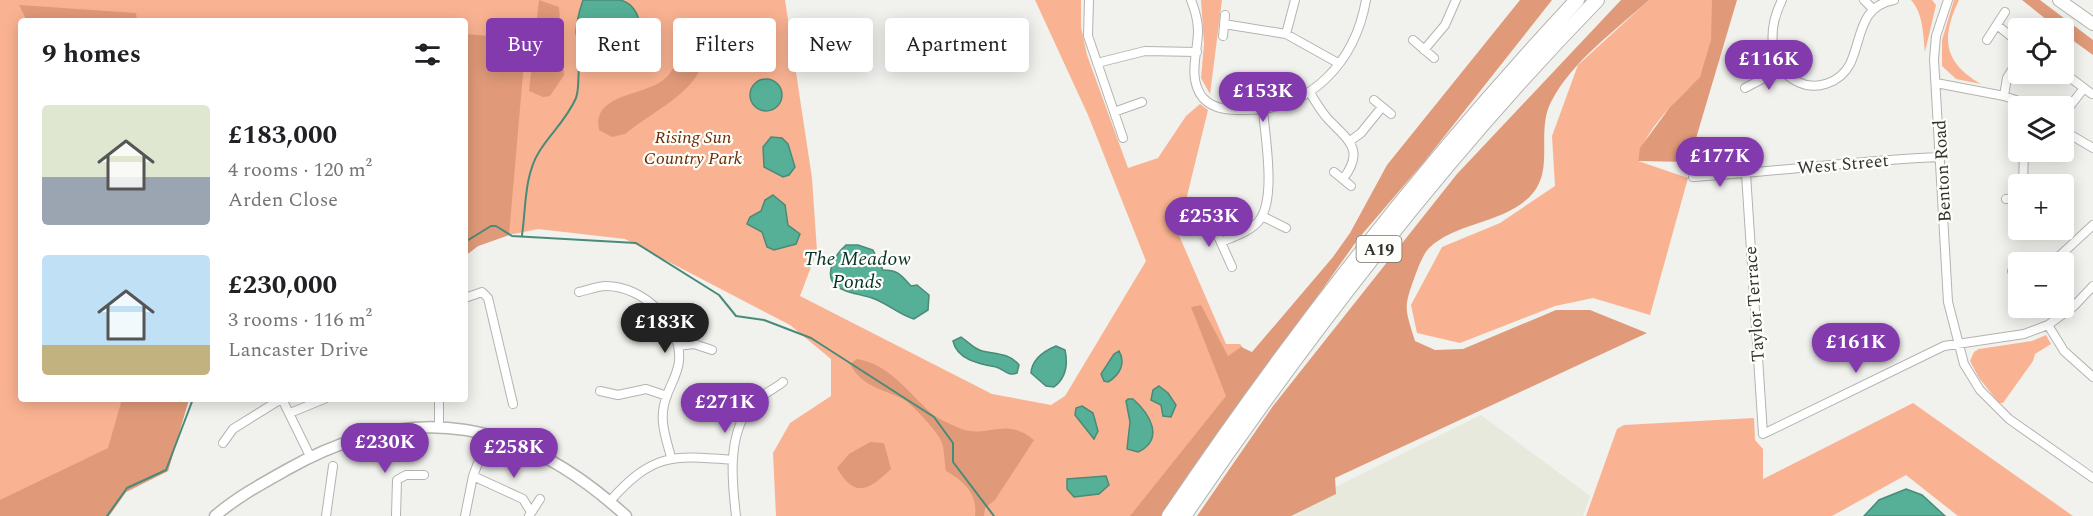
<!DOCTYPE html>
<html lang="en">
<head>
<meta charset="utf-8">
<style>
  :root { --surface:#fff; --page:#f2f2f2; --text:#202124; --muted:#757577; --accent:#833aad }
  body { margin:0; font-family:Spectral,serif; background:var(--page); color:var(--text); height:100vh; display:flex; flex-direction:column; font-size:22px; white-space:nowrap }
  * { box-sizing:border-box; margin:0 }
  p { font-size:20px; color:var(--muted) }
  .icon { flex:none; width:33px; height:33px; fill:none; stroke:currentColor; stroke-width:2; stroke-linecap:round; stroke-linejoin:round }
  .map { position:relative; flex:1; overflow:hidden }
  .side { position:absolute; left:18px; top:18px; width:450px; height:384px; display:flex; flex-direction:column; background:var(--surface); border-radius:6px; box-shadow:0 3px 15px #0003 }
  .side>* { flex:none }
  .guide { position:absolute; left:486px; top:18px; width:570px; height:54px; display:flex; gap:12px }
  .controls { position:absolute; left:2008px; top:18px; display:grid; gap:12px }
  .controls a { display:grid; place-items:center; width:66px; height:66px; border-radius:6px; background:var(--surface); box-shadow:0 3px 15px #0003; font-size:30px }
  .price { position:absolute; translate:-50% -51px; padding:0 14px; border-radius:21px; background:var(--accent); color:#fff; font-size:20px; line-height:39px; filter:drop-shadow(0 2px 3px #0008) }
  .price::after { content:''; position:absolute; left:50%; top:36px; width:18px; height:14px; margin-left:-9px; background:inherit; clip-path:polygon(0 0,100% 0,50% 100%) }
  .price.selected { background:#222; color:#fff }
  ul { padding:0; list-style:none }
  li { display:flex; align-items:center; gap:18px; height:150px; padding:0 24px }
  li span { display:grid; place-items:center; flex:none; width:168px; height:120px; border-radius:6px; color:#555 }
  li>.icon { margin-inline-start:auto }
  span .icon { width:72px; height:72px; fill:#fffc; stroke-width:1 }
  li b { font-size:26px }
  h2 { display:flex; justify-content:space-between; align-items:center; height:72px; padding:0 24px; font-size:26px }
  .tag { padding:0 21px; border-radius:6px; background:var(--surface); box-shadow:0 3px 15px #0003; font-size:21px; line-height:54px }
  .tag.selected { background:var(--accent); color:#fff }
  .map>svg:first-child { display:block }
  .built { fill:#e8e9dd }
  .green { fill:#fab392 }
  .forest { fill:#e09a79 }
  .water { fill:#55b097; stroke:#4a8a78; stroke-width:1.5 }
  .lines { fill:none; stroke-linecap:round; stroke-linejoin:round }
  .stream { stroke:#4a8a78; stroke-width:2 }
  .minor-casing { stroke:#b3b4b0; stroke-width:10 }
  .tertiary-casing { stroke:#b3b4b0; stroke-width:13 }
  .primary-casing { stroke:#b3b4b0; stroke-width:14 }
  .trunk-casing { stroke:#b3b4b0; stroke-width:16 }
  .minor { stroke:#fff; stroke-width:8 }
  .tertiary { stroke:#fff; stroke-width:10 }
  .primary { stroke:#fff; stroke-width:12 }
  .trunk { stroke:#fff; stroke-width:14 }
  .labels { text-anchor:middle; stroke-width:4.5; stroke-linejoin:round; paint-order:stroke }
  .shield { fill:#fefffa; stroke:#6f706d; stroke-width:1.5 }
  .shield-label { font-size:16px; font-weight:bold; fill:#323230 }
  .park-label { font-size:18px; font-style:italic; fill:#6a2b05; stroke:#fefffa }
  .street-label { font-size:18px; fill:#323230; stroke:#fefffa }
  .water-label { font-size:20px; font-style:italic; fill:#053228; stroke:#fefffa }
</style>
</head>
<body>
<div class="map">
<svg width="2093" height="516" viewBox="0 0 2093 516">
  <rect width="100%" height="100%" fill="#f1f1ed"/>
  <path class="built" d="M 1481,415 L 1590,496 L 1583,516 L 1276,516 Z"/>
  <path class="green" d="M 0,0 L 583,0 L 576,30 L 578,44 C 585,49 593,57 601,61 C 631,75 659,18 620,0 L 785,0 L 812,178 L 817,251 L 800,296 L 992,394 L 1051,405 L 1065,396 L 1146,261 L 1088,115 L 1035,0 L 1081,0 L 1081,27 L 1087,55 L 1128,168 L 1158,158 L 1186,116 L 1200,104 L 1208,110 L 1178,233 L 1226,344 L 1240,344 L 1263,373 L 1163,516 L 776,516 L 773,453 L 790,423 L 831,396 L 831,359 L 790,325 L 625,239 L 538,229 L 509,235 L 478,246 L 465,256 L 465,21 L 21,21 L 21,399 L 189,399 L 168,471 L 126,492 L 109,516 L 0,516 Z
    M 1201,0 L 1222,0 L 1210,94 L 1201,78 L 1204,44 Z
    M 1649,0 L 1712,0 C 1714,24 1712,56 1700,77 C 1695,84 1686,90 1680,97 C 1664,113 1642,137 1638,161 L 1688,178 L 1650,315 L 1593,298 L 1555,306 L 1460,343 L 1417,333 L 1411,305 L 1442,247 L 1500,223 L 1555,186 L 1552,136 L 1578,65 Z
    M 1911,0 L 1932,0 L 1936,5 L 1925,52 C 1923,33 1923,13 1911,0 Z
    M 1954,0 L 1959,0 C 1941,38 1943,62 1981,84 L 1956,79 L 1942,66 L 1942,40 Z
    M 2046,335 L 2051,344 L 2035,354 L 2033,361 L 2003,403 L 1999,403 L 1979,378 L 1970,361 L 1974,352 L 1979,349 L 2032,341 Z
    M 1913,403 L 2073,516 L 1958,516 L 1906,475 L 1832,516 L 1586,516 L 1617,429 L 1624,425 L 1754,418 L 1755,440 L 1763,449 L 1763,479 Z"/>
  <path class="forest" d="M 539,0 L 559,7 L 564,75 L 550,96 L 543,97 L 529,91 Z
    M 1520,0 L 1552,0 L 1424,162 L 1358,239 L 1162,516 L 1130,516 L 1226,396 L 1191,307 L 1201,305 L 1228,356 L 1241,347 L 1252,352 L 1333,257 L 1350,233 L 1387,165 Z
    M 1621,0 L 1649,0 C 1616,30 1572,61 1551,102 C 1536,131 1554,168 1533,193 C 1507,224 1458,221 1429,248 C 1423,254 1418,268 1415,276 C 1403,309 1405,308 1415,341 L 1435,350 L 1463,349 L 1556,310 L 1590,310 L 1647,333 L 1335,478 L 1336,494 L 1291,516 L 1197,516 L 1273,406 L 1457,174 Z
    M 1712,0 L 1737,0 L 1689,162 L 1638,161 L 1640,148 L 1670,107 L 1700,77 L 1711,40 Z
    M 2022,0 L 2040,0 L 2093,40 L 2093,55 L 2064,34 L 2064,28 L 2057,28 Z
    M 19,5 L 136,13 L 137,21 L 27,21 Z
    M 700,24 L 709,27 C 712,88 665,102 625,134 L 612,137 L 599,130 C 592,94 642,96 662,81 C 675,72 678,55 685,41 C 689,35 695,29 700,24 Z
    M 465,34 L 526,39 L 509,235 L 478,246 L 465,256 Z
    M 857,359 C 889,364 908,392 931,413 C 938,419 950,424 959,428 C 987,440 1004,415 1034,440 L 995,500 L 985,508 L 984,516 L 975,516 C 978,494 964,481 946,471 C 944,462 945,452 942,443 C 940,434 911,403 903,399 C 881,388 862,387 850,364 Z
    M 122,399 L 189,399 L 168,471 L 126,492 L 109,516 L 0,516 L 0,500 L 108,448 Z
    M 870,442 L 884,443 L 891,469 C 870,489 855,500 837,468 L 849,454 Z"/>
  <path class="water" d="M 583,0 C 594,0 609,0 620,0 C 645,6 645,43 627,57 C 618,63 606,64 596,59 C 569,47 575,24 583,0 Z
    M750 95a16 16 0 1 1 32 0a16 16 0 1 1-32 0Z
    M 771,137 L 782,138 L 788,144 L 795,167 L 789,175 L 783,177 L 764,167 L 763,147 Z
    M 773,195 L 785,205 L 788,225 L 800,234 L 796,244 L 774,250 L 767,247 L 762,232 L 747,224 L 750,217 L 761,211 L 765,200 Z
    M 846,245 L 858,245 L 873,250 L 883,270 C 898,270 901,275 911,286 L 917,285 L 929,295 L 928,310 L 914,319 C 898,314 887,303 872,298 C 854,292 823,292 832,265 C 835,256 839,251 846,245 Z
    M 961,337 C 967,341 974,349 982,351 C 995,354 1010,353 1019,365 L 1017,373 C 1008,377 1004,369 996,367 C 980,364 957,360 953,341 Z
    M 1056,346 L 1065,350 C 1068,364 1066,378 1054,387 L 1046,386 L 1031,373 C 1032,360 1044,351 1056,346 Z
    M 1119,351 C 1126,363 1120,375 1108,382 L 1104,381 L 1101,374 L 1114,354 Z
    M 1159,386 L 1168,393 L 1176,405 L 1171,417 L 1163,416 L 1161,405 L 1151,400 L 1153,390 Z
    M 1128,399 L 1133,399 C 1150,414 1165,439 1138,452 L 1127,449 L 1130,422 L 1126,401 Z
    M 1082,406 L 1093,413 L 1098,431 L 1094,439 L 1075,415 L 1076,408 Z
    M 1106,476 L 1109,485 L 1099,494 L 1074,497 L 1067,489 L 1067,479 Z
    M 1906,489 L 1922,495 L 1945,516 L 1864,516 L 1879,500 Z"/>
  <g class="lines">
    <path class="stream" d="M 522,235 C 526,209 524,176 539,152 C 550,134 567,119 576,98 C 581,84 575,66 584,54
      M 465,242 L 491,226 L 496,226 L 512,236 L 636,243 L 719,295 L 736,316 L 764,320 L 811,338 L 934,417 L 953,443 L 953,462 L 994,516
      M 107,516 L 127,488 L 166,470 L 193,399"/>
    <g class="minor-casing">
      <path id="minor" d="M 1089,0 L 1088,36 L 1123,138
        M 1191,0 C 1195,10 1198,20 1198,31 C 1198,53 1187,78 1203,98 C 1214,110 1230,110 1246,110 C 1311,110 1355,62 1366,0
        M 1782,0 C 1775,14 1771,29 1773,45 C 1775,61 1783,75 1798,82 C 1816,91 1840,83 1850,64 C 1862,39 1859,6 1894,0
        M 1864,0 L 1873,9
        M 1948,0 L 1936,36 L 1934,59 L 1948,302 L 1964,364 L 1980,390 L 2009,419 L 2093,478
        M 1224,24 L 1286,34 L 1338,63
        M 1997,25 L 2019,43
        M 1286,34 L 1295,0
        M 1223,36 L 1225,15
        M 1413,40 L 1434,58
        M 1987,40 L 2005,12
        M 1424,50 L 1445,25 L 1456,0
        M 1097,63 L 1145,51 L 1197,52
        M 2072,79 L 2092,94
        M 1936,83 L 2004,96 L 2033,106
        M 1745,88 L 1781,69
        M 1310,93 C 1316,102 1321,112 1329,120 C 1349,141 1365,150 1343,179
        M 2004,96 L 2007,78 L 2019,59
        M 1374,100 L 1391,114
        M 1114,112 L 1142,102
        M 2064,114 L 2084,88
        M 2064,131 L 2093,148
        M 1350,141 L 1361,133 L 1382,107
        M 1334,172 L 1351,186
        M 1746,174 L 1763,434 L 1944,346 L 2024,334 L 2048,325 L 2074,306 L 2093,286
        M 1693,177 C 1776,172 1858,160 1941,157
        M 2023,184 L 2024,152
        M 2006,199 L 2019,198
        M 1262,216 L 1286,228
        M 1210,218 L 1232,267
        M 1221,242 C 1233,237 1249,232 1258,222 C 1277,201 1265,137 1263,110
        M 2053,262 L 2093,225
        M 2012,271 L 2019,271
        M 579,292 C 588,290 598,286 606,286 C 643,286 682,323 679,361 C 678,373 671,384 667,395 C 658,418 665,435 671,457
        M 465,298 L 482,292 L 488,298 L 513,404
        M 2048,325 L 2064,351 L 2093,377
        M 678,346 L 694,344 L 712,350
        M 600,391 L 618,395 L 646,389 L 667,396
        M 282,399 L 310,456
        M 290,413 L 324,399
        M 439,426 L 439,399
        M 223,443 L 233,429 L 281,399
        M 473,476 L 523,499 L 531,512
        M 610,501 C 653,453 672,455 733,460
        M 326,516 L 333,466
        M 396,516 L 397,480 L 406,475 L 424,475
        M 465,516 L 473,476 L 489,434
        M 529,516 L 540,499
        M 736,516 C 732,482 727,436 750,407 C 759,395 772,391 783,382"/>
    </g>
    <g class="tertiary-casing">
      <path id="tertiary" d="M 215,516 C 237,497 263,483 288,469 C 414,398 521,420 626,516"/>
    </g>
    <g class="primary-casing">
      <path id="primary" d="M 2059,0 L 2093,24"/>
    </g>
    <g class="trunk-casing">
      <path id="trunk" d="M 1169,516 C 1292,334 1427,161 1577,0
        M 1184,516 C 1308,334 1443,158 1597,0"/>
    </g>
    <use href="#minor" class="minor"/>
    <use href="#tertiary" class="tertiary"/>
    <use href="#primary" class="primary"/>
    <use href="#trunk" class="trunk"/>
  </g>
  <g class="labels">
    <rect class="shield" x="1356.5" y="236" width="45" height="26" rx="4.5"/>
    <g class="shield-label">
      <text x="1379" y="255">A19</text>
    </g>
    <g class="park-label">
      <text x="693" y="143">Rising Sun<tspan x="693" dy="21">Country Park</tspan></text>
    </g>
    <g class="street-label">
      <text transform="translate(1843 164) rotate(-5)" y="6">West Street</text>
      <text transform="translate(1942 171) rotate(-93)" y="6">Benton Road</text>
      <text transform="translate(1754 304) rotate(-94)" y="6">Taylor Terrace</text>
    </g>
    <g class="water-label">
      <text x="857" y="265">The Meadow<tspan x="857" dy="23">Ponds</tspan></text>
    </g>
  </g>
</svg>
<div class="controls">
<a><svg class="icon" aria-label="locate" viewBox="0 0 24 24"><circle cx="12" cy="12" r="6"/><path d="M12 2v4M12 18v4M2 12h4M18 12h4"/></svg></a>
<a><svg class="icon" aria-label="layers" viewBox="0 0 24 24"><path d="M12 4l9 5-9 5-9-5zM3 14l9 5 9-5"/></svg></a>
<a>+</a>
<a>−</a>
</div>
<b class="price" style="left:1769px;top:91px">£116K</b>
<b class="price" style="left:1263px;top:123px">£153K</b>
<b class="price" style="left:1720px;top:188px">£177K</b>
<b class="price" style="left:1209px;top:248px">£253K</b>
<b class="price selected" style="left:665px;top:354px">£183K</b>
<b class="price" style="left:1856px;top:374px">£161K</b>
<b class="price" style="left:725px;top:434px">£271K</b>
<b class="price" style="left:385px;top:474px">£230K</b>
<b class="price" style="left:514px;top:479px">£258K</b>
<div class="guide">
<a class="tag selected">Buy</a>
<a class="tag">Rent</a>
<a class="tag">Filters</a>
<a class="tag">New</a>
<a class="tag">Apartment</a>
</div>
<section class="side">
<h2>9 homes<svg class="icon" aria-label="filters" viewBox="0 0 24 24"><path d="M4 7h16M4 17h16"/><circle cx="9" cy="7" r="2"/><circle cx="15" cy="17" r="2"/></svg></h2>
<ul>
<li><span style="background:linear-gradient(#dfe7d0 60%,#9aa5b1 0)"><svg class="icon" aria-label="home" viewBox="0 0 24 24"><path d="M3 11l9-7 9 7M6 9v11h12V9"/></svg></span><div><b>£183,000</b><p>4 rooms · 120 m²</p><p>Arden Close</p></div></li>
<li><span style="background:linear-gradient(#bfe0f5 75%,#c2b280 0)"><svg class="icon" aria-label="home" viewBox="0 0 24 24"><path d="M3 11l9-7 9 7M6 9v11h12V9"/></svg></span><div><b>£230,000</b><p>3 rooms · 116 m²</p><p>Lancaster Drive</p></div></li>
</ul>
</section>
</div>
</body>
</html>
